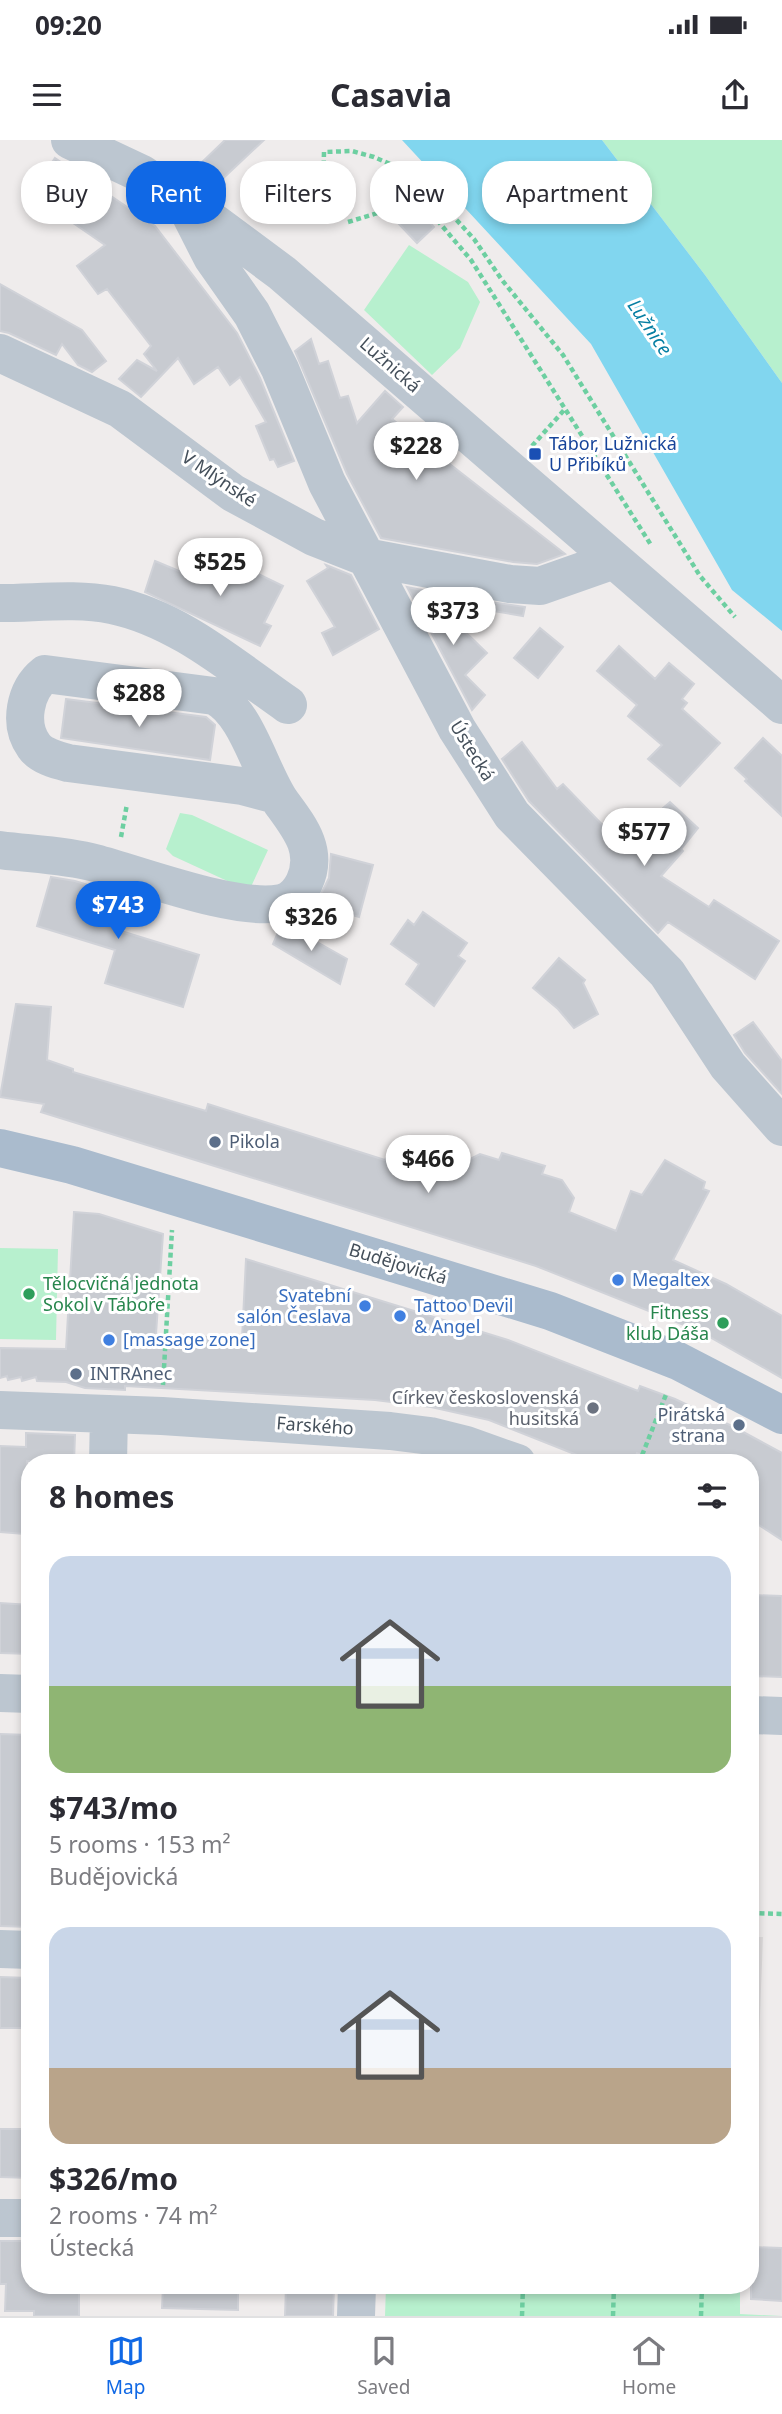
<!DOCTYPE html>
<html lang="en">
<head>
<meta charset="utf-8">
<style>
  :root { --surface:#fff; --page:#f2f2f3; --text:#2b2b33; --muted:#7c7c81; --line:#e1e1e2; --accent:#1068e5 }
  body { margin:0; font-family:"Noto Sans",sans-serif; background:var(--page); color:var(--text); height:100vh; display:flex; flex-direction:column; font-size:26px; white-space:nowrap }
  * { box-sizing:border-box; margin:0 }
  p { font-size:23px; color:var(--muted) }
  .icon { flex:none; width:38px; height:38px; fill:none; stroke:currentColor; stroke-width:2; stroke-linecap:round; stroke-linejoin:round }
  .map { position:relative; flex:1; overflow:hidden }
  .drawer { position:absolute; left:21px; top:1314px; width:738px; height:840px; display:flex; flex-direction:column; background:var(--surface); border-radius:28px; box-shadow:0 4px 10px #0003 }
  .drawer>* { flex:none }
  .top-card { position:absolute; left:21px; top:21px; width:740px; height:63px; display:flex; gap:14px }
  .price { position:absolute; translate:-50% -60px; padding:0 16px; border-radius:24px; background:#fff; color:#222; font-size:23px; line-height:46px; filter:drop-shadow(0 2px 4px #0008) }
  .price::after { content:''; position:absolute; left:50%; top:42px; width:21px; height:16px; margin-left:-10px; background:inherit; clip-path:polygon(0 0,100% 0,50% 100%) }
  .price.current { background:var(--accent); color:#fff }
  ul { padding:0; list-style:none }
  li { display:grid; align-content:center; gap:14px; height:371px; padding:0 28px }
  li span { display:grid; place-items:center; height:217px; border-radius:21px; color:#555 }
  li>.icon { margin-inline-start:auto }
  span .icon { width:126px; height:126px; fill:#fffc; stroke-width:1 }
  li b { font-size:30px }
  h2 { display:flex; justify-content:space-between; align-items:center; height:84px; padding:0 28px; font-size:30px }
  .tag { padding:0 24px; border-radius:28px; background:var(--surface); box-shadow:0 4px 10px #0003; font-size:24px; line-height:63px }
  .tag.current { background:var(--accent); color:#fff }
  .status { display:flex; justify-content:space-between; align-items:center; height:49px; padding:0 35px; background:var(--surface); direction:ltr }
  .status svg { height:19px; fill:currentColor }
  header { display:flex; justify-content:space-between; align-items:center; height:91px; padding:0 28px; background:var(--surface); font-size:32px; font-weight:700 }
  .tab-bar { display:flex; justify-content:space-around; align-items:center; height:98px; border-top:2px solid var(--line); background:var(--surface); font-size:19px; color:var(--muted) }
  .tab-bar a { display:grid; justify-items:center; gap:4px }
  .tab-bar .current { color:var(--accent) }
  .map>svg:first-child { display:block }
  .education { fill:#e0ddde }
  .green { fill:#b7f0ce }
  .water { fill:#81d6ef }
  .building { fill:#c8cbd1; stroke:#d0d2d8; stroke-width:2 }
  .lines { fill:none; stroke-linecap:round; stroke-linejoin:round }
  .path { stroke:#6dcfa1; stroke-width:4.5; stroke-dasharray:5 3.5; stroke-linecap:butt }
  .minor { stroke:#bcc6d0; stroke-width:38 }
  .major { stroke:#aabbcd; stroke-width:38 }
  .transit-dot { fill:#1a4fb4; stroke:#fff; stroke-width:2.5 }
  .service-dot { fill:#5c6f8a; stroke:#fff; stroke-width:2.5 }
  .shop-dot { fill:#3f7fe0; stroke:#fff; stroke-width:2.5 }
  .leisure-dot { fill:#2e9e5b; stroke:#fff; stroke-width:2.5 }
  .worship-dot { fill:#6b7280; stroke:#fff; stroke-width:2.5 }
  .labels { text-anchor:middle; stroke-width:6; stroke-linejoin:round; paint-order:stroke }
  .street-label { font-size:18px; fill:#444f5a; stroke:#fff }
  .transit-label { font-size:18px; fill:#164399; stroke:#fff; text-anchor:start }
  .service-label { font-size:18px; fill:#4e5e75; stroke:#fff; text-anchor:start }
  .shop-label { font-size:18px; fill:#366cbe; stroke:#fff; text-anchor:start }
  .leisure-label { font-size:18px; fill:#27864d; stroke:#fff; text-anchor:start }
  .worship-label { font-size:18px; fill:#5b616d; stroke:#fff; text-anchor:end }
  .water-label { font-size:19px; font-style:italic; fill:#067fa3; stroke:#fff }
</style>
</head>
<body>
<div class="status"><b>09:20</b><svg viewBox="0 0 49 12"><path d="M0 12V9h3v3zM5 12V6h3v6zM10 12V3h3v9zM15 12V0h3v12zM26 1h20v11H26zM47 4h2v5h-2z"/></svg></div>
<header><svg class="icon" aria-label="menu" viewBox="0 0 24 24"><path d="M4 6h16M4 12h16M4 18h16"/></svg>Casavia<svg class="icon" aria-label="share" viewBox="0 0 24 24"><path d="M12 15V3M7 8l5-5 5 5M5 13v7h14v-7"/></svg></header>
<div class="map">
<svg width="782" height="2176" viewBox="0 0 782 2176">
  <rect width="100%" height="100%" fill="#efecec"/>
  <path class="education" d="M 751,1797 L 763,1797 L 756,1977 L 751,1976 Z"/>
  <path class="green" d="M 602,0 L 782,0 L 782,243 L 705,135 Z
    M 409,105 L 468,142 L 480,162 L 460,208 L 432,235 L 364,170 Z
    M 180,673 L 192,675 L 268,710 L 249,751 L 173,716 L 166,709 Z
    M 0,1108 L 58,1109 L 56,1200 L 0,1199 Z
    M 751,1976 L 756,1977 L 752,2107 L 751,2107 Z
    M 386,2146 L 740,2146 L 740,2174 L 782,2176 L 385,2176 Z"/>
  <path class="water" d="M 402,0 L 602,0 L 705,135 L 782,243 L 782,491 L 732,450 L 591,204 Z"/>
  <path class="building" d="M 225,0 L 264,0 L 217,44 L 199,25 Z
    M 55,18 L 155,86 L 237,193 L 260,238 L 294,321 L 278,327 L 274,319 L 270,320 L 256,286 L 266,282 L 240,237 L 230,245 L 218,227 L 194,244 L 178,218 L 141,257 L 119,239 L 137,220 L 157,231 L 144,214 L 151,206 L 107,149 L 98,154 L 77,126 L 105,105 L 73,83 L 75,79 L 33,51 Z
    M 416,67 L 434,87 L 417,103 L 398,83 Z
    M 0,144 L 82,190 L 106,221 L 92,232 L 78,225 L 62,204 L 56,215 L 9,193 L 0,191 Z
    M 311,199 L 319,224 L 328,221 L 340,258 L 348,256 L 357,283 L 385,251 L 403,267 L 392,279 L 565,414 L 537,424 L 513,422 L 381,398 L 347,334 L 295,211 Z
    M 155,421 L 210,444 L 219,427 L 232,433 L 236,423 L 283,446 L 264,483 L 271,486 L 260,506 L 145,452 Z
    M 326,425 L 351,435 L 379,489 L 333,515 L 322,493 L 335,487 L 307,441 L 328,428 Z
    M 407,447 L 422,450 L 427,455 L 447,492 L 456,483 L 487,513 L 465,535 L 485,555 L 472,570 Z
    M 476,460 L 525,467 L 523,476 L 475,468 Z
    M 540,488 L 563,507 L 538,538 L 514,518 Z
    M 619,506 L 655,539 L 669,523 L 694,544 L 682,559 L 687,563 L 682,569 L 720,603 L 680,646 L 648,619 L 662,605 L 628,576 L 637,565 L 597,531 Z
    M 66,559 L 206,577 L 215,585 L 210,620 L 61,598 Z
    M 763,598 L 782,616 L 782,676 L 745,641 L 747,639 L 735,628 Z
    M 522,602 L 557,649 L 563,644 L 621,704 L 670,662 L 698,688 L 681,709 L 683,711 L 661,736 L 709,767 L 714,760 L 779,801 L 755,839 L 668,782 L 658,793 L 529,661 L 502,619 Z
    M 331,714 L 373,725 L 359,777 L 316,764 L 329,738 Z
    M 51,737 L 75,741 L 130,758 L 121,791 L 199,815 L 183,867 L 105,843 L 115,810 L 37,786 Z
    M 423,772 L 467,803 L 458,816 L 465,821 L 434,866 L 406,844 L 419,824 L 391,804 L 408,780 L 414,785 Z
    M 285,784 L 347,819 L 340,844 L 273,804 L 281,785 Z
    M 559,818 L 585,840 L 583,843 L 598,874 L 574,888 L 558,869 L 533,848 Z
    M 16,864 L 51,867 L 47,920 L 73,929 L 73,932 L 206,971 L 208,964 L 385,1020 L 387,1017 L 402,1022 L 403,1020 L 457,1037 L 462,1023 L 480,1014 L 499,1020 L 502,1013 L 545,1026 L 542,1034 L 562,1040 L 574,1058 L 569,1072 L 616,1091 L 631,1051 L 642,1055 L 665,1020 L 705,1042 L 703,1049 L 709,1051 L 673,1120 L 726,1144 L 782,1176 L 782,1238 L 699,1191 L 536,1126 L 41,972 L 44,964 L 0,957 Z
    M 753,882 L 782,921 L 782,954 L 745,913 L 734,895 Z
    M 74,1072 L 99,1074 L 163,1094 L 156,1194 L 242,1199 L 246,1119 L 508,1200 L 638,1251 L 640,1246 L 675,1259 L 734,1287 L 782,1313 L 782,1400 L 751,1380 L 751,1323 L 658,1323 L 637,1313 L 633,1323 L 597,1323 L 489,1280 L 431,1267 L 375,1260 L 125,1246 L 125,1250 L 85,1248 L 66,1242 L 37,1241 L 36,1237 L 22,1241 L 21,1237 L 8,1240 L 7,1236 L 0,1238 L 0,1208 L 66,1209 Z
    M 26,1293 L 75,1295 L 74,1323 L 27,1321 L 24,1394 L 0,1392 L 0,1306 L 26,1307 Z
    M 751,1455 L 782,1456 L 782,1537 L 751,1536 Z
    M 0,1463 L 30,1465 L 30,1514 L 0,1513 Z
    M 0,1594 L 30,1595 L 30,1787 L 0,1786 Z
    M 0,1837 L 30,1838 L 30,1888 L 0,1888 Z
    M 0,1989 L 30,1989 L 30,2038 L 0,2037 Z
    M 0,2101 L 30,2101 L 30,2146 L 79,2146 L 79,2176 L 34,2176 L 34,2171 L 5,2171 L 6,2144 L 0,2144 Z
    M 751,2107 L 782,2108 L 782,2161 L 751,2159 Z
    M 163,2146 L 238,2146 L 238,2170 L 162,2168 Z
    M 286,2146 L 334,2146 L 333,2176 L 285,2176 Z"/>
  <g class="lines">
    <path class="path" d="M 323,51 L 324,12 L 352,11 L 374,17 L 404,30 L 422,42 L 474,99 L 502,140 L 563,215 L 700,436 L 735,477
      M 348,82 L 420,60 L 471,120 L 651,405
      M 532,306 L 566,268
      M 121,697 L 127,664
      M 163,1245 L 172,1090
      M 639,1323 L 667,1252
      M 751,1773 L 782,1774
      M 751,2101 L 752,2101
      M 522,2176 L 523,2146
      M 613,2176 L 614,2146
      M 701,2176 L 702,2146"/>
    <path class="minor" d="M 70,0 L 142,34 L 216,84 L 282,133 L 782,565
      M 184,62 L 212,117 L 252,174 L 280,229 L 327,343 L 457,589 L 512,675 L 667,833 L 728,926 L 782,987
      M 0,213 L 120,269 L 233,353 L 314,397 L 365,417 L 510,444 L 540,446 L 614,420
      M 0,463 C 37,463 76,458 112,465 C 179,479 233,527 288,565
      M 0,710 C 31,714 65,715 95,723 C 141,735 237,772 281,763 C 292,761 299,753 304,743 C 319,711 300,688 281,662 C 260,632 247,571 214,556 L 45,534 C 25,550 18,584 34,606 C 41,616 56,620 68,623 L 242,646 L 276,655
      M 0,1270 L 162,1276 L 390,1291 L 430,1296 L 466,1305 L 517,1323
      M 108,1323 L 109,1274
      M 0,1553 L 30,1554
      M 751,1575 L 782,1576
      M 0,1809 L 30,1810
      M 0,2078 L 30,2078
      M 356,2176 L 357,2146"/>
    <path class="major" d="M 0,1008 L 72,1025 L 550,1171 L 678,1221 L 782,1275"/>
  </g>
  <rect class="transit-dot" x="528" y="307" width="14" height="14" rx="3.5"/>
  <g class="service-dot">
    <circle cx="215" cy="1002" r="7"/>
    <circle cx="76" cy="1234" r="7"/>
    <circle cx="739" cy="1285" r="7"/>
  </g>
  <g class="shop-dot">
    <circle cx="618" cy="1140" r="7"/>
    <circle cx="365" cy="1166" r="7"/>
    <circle cx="400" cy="1176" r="7"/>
    <circle cx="109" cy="1200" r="7"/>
  </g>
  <g class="leisure-dot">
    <circle cx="29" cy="1154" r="7"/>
    <circle cx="723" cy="1183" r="7"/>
  </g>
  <circle class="worship-dot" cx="593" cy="1268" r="7"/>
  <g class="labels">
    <g class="street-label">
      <text transform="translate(390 225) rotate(41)" y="6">Lužnická</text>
      <text transform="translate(219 339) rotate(34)" y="6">V Mlýnské</text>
      <text transform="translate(472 611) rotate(58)" y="6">Ústecká</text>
      <text transform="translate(398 1124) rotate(17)" y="6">Budějovická</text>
      <text transform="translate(315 1286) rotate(4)" y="6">Farského</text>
    </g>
    <g class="transit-label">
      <text x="549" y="310">Tábor, Lužnická<tspan x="549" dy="21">U Přibíků</tspan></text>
    </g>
    <g class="service-label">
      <text x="229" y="1008">Pikola</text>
      <text x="90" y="1240">INTRAnec</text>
      <text x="725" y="1281" text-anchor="end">Pirátská<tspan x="725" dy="21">strana</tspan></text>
    </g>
    <g class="shop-label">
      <text x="632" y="1146">Megaltex</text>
      <text x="351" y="1162" text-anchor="end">Svatební<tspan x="351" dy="21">salón Česlava</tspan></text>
      <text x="414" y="1172">Tattoo Devil<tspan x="414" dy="21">&amp; Angel</tspan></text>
      <text x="123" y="1206">[massage zone]</text>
    </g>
    <g class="leisure-label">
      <text x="43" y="1150">Tělocvičná jednota<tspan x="43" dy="21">Sokol v Táboře</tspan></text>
      <text x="709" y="1179" text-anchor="end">Fitness<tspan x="709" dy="21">klub Dáša</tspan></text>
    </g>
    <g class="worship-label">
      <text x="579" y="1264">Církev československá<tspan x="579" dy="21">husitská</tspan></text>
    </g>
    <g class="water-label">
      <text transform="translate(650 187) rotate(56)" y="7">Lužnice</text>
    </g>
  </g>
</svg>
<b class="price" style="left:416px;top:342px">$228</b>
<b class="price" style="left:220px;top:458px">$525</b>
<b class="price" style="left:453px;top:507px">$373</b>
<b class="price" style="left:139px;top:589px">$288</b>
<b class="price" style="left:644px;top:728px">$577</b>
<b class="price current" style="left:118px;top:801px">$743</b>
<b class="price" style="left:311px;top:813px">$326</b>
<b class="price" style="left:428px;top:1055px">$466</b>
<div class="top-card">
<a class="tag">Buy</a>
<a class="tag current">Rent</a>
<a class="tag">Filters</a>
<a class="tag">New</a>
<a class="tag">Apartment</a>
</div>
<section class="drawer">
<h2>8 homes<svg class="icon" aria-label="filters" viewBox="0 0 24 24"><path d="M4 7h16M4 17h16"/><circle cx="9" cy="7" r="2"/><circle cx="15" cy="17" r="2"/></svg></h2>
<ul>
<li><span style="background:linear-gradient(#c9d6e8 60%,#8fb573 0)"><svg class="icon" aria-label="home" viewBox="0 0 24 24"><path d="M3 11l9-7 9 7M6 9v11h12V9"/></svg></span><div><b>$743/mo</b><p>5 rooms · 153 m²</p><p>Budějovická</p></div></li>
<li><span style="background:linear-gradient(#c9d6e8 65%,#b9a48a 0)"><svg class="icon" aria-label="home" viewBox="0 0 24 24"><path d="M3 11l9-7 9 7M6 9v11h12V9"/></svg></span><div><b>$326/mo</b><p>2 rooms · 74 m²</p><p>Ústecká</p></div></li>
</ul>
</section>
</div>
<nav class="tab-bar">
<a class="current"><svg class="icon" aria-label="map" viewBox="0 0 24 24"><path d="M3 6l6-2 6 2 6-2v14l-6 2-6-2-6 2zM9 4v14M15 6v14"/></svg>Map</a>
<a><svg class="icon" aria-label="saved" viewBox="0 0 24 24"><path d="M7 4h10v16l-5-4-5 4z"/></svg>Saved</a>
<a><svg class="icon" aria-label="home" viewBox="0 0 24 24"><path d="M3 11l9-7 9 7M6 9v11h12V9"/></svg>Home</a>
</nav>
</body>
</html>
